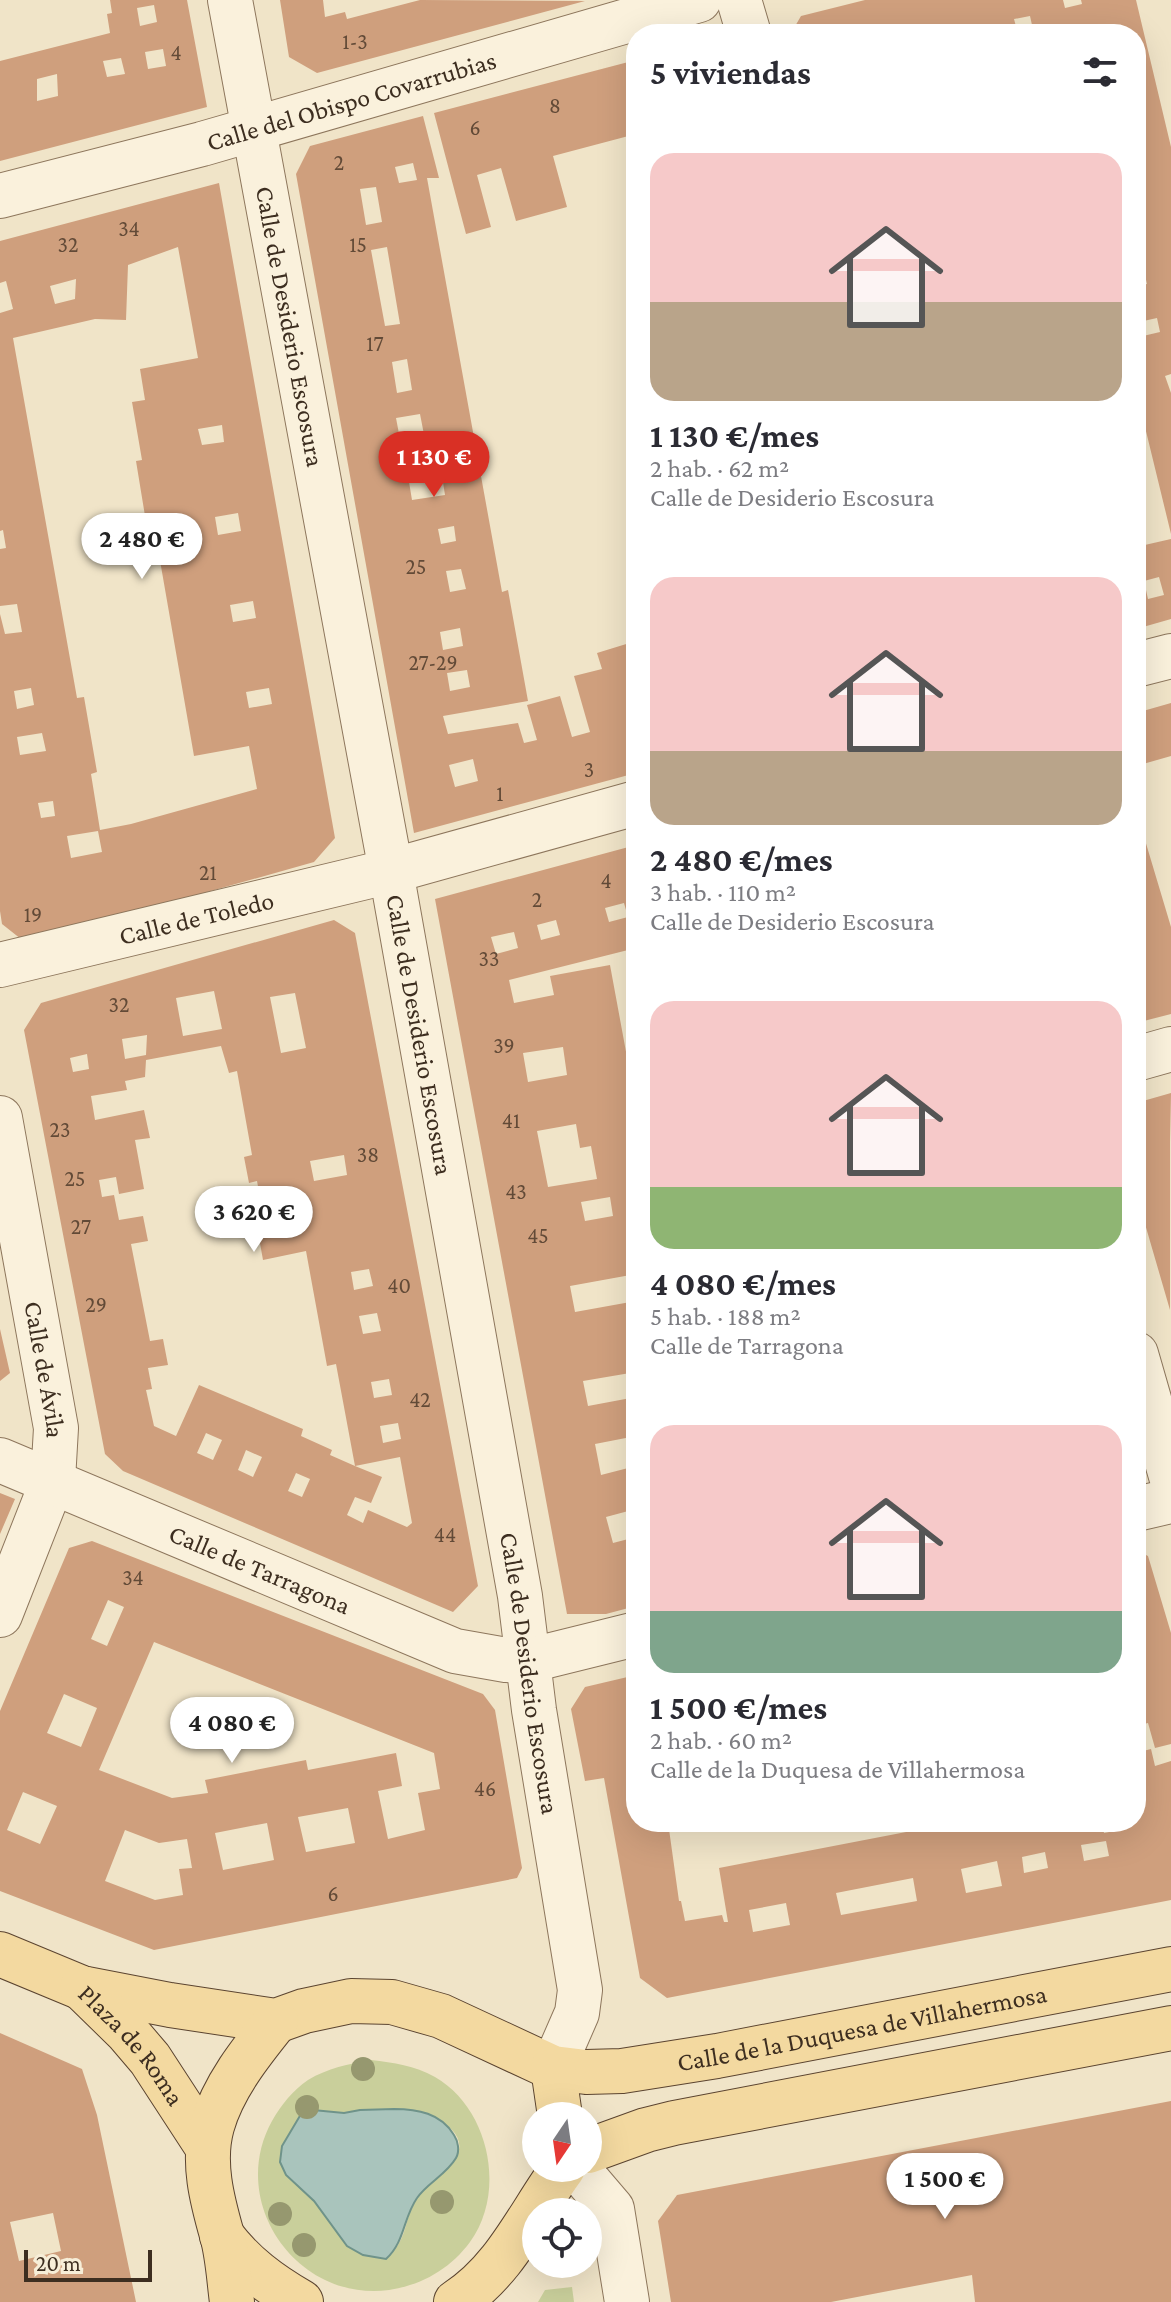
<!DOCTYPE html>
<html lang="es">
<head>
<meta charset="utf-8">
<style>
  :root { --surface:#fff; --page:#f2f2f3; --text:#2b2b33; --muted:#7c7c81; --accent:#d93025 }
  body { margin:0; font-family:"Crimson Pro",serif; background:var(--page); color:var(--text); height:100vh; display:flex; flex-direction:column; font-size:30px; white-space:nowrap }
  * { box-sizing:border-box; margin:0 }
  p { font-size:26px; color:var(--muted) }
  .icon { flex:none; width:44px; height:44px; fill:none; stroke:currentColor; stroke-width:2; stroke-linecap:round; stroke-linejoin:round }
  .map { position:relative; flex:1; overflow:hidden }
  .panel { position:absolute; left:626px; top:24px; width:520px; height:1808px; display:flex; flex-direction:column; background:var(--surface); border-radius:32px; box-shadow:0 8px 32px #0002 }
  .panel>* { flex:none }
  .needle { width:52px; rotate:193deg }
  .controls { position:absolute; left:522px; top:2102px; display:grid; gap:16px }
  .controls a { display:grid; place-items:center; width:80px; height:80px; border-radius:50%; background:var(--surface); box-shadow:0 8px 32px #0002; font-size:40px }
  .scale { position:absolute; left:24px; bottom:20px; width:128px; box-sizing:border-box; padding-left:8px; border:4px solid #3d2e20; border-top:0; font-size:22px; line-height:28px; white-space:nowrap; color:#3d2e20; -webkit-text-stroke:6px #f7eed8; paint-order:stroke }
  .price { position:absolute; translate:-50% -68px; padding:0 18px; border-radius:28px; background:#fff; color:#222; font-size:26px; line-height:52px; filter:drop-shadow(0 2px 4px #0008) }
  .price::after { content:''; position:absolute; left:50%; top:48px; width:24px; height:18px; margin-left:-12px; background:inherit; clip-path:polygon(0 0,100% 0,50% 100%) }
  .price.current { background:var(--accent); color:#fff }
  ul { padding:0; list-style:none }
  li { display:grid; align-content:center; gap:16px; height:424px; padding:0 24px }
  li span { display:grid; place-items:center; height:248px; border-radius:24px; color:#555 }
  li>.icon { margin-inline-start:auto }
  span .icon { width:144px; height:144px; fill:#fffc; stroke-width:1 }
  li b { font-size:34px }
  h2 { display:flex; justify-content:space-between; align-items:center; height:96px; padding:0 24px; font-size:34px }
  .map>svg:first-child { display:block }
  .green { fill:#c9cf9b; fill-rule:evenodd }
  .water { fill:#a9c4bc; stroke:#6f938a; stroke-width:2 }
  .building { fill:#cf9f7d; fill-rule:evenodd }
  .lines { fill:none; stroke-linecap:round; stroke-linejoin:round }
  .minor-casing { stroke:#8d765c; stroke-width:46 }
  .major-casing { stroke:#5b4430; stroke-width:46 }
  .minor { stroke:#faf1dc; stroke-width:44 }
  .major { stroke:#f3d9a0; stroke-width:44 }
  .tree { fill:#96986f }
  .labels { text-anchor:middle; stroke-width:7; stroke-linejoin:round; paint-order:stroke }
  .number-label { font-size:22px; fill:#624a37 }
  .street-label { font-size:26px; fill:#3d2e20; stroke:#f7eed8 }
</style>
</head>
<body>
<div class="map">
<svg width="1171" height="2302" viewBox="0 0 1171 2302">
  <rect width="100%" height="100%" fill="#f0e4c8"/>
  <path class="green" d="M 371,2060 C 394,2063 414,2065 435,2077 C 489,2108 507,2191 470,2242 C 450,2269 422,2285 389,2290 C 297,2302 227,2202 272,2121 C 281,2105 293,2090 308,2080 C 328,2068 348,2064 371,2060 ZM 394,2109 C 416,2109 474,2125 456,2158 C 446,2175 427,2183 417,2198 C 407,2212 407,2231 398,2245 C 395,2250 390,2254 386,2259 L 363,2255 L 338,2234 L 314,2201 L 286,2175 L 329,2112 L 344,2113 L 360,2110 Z
    M 572,2287 L 574,2302 L 538,2302 L 545,2290 Z"/>
  <path class="water" d="M 394,2109 C 417,2109 441,2113 454,2135 C 458,2141 460,2151 456,2158 C 446,2175 427,2183 417,2198 C 403,2218 405,2242 386,2259 L 363,2255 L 347,2246 L 314,2201 L 286,2175 L 280,2162 L 282,2146 L 301,2114 L 313,2110 L 344,2113 L 360,2110 Z"/>
  <path class="building" d="M 110,0 L 187,0 L 207,107 L 0,161 L 0,61 L 110,33 L 107,14 L 112,13 ZM 154,5 L 157,22 L 140,26 L 137,8 ZM 163,49 L 166,66 L 148,69 L 145,52 ZM 121,58 L 125,74 L 107,77 L 103,61 ZM 57,74 L 58,96 L 37,101 L 37,79 Z
    M 280,0 L 323,0 L 325,17 L 345,12 L 347,19 L 420,0 L 585,1 L 317,73 L 289,57 Z
    M 865,0 L 1063,0 L 1065,8 L 1082,4 L 1081,0 L 1136,0 L 1171,147 L 1171,374 L 1165,376 L 1171,393 L 1171,534 L 1136,390 L 1136,286 L 1147,284 L 1139,250 L 1136,251 L 1136,34 L 1034,34 L 1030,16 L 1014,19 L 1018,34 L 796,34 L 794,28 L 801,16 ZM 1157,318 L 1160,332 L 1143,336 L 1139,322 Z
    M 636,60 L 636,134 L 553,156 L 567,207 L 516,221 L 501,168 L 477,175 L 491,227 L 466,234 L 434,113 Z
    M 423,116 L 439,178 L 427,178 L 502,592 L 508,590 L 528,701 L 443,716 L 448,734 L 518,723 L 524,743 L 537,740 L 527,705 L 560,696 L 572,737 L 590,732 L 574,676 L 602,669 L 597,653 L 636,641 L 636,666 L 628,668 L 636,694 L 636,773 L 414,833 L 296,174 L 310,146 ZM 413,163 L 417,180 L 399,183 L 395,167 ZM 376,187 L 382,222 L 366,225 L 360,189 ZM 387,247 L 400,324 L 385,326 L 371,250 ZM 407,359 L 412,390 L 397,393 L 392,362 ZM 420,414 L 427,450 L 403,455 L 396,418 ZM 442,476 L 445,495 L 412,500 L 409,482 ZM 454,526 L 456,541 L 441,544 L 438,529 ZM 461,569 L 466,589 L 450,592 L 446,571 ZM 460,628 L 463,646 L 443,650 L 440,632 ZM 467,670 L 470,687 L 450,691 L 447,673 ZM 473,759 L 478,781 L 455,787 L 449,765 Z
    M 219,183 L 335,838 L 314,862 L 26,943 L 2,924 L 0,911 L 0,614 L 5,634 L 22,632 L 17,604 L 0,606 L 0,549 L 6,548 L 3,530 L 0,531 L 0,313 L 13,309 L 6,281 L 0,283 L 0,241 ZM 178,247 L 198,358 L 140,369 L 145,400 L 132,402 L 142,460 L 136,461 L 147,528 L 154,526 L 194,756 L 249,746 L 257,789 L 131,824 L 100,830 L 91,774 L 97,772 L 84,697 L 77,698 L 13,338 L 95,319 L 126,320 L 128,265 ZM 76,279 L 75,299 L 55,304 L 50,286 ZM 222,425 L 224,442 L 202,445 L 198,429 ZM 238,513 L 241,531 L 218,535 L 215,517 ZM 253,601 L 256,618 L 233,622 L 230,605 ZM 31,688 L 34,705 L 17,709 L 14,691 ZM 269,688 L 272,704 L 249,708 L 246,692 ZM 42,733 L 46,751 L 20,755 L 17,737 ZM 53,801 L 55,816 L 41,818 L 38,803 ZM 98,831 L 102,852 L 71,858 L 67,836 Z
    M 636,203 L 636,232 L 635,233 L 628,205 Z
    M 1171,539 L 1171,619 L 1136,629 L 1136,547 ZM 1159,577 L 1164,595 L 1148,599 L 1144,581 Z
    M 1171,703 L 1171,756 L 1136,766 L 1136,713 Z
    M 1136,810 L 1171,927 L 1171,1014 L 1136,1023 Z
    M 636,845 L 636,948 L 509,980 L 514,1003 L 554,995 L 550,976 L 610,965 L 636,1106 L 636,1274 L 570,1286 L 575,1312 L 636,1301 L 636,1372 L 583,1381 L 588,1406 L 636,1397 L 636,1436 L 595,1444 L 601,1475 L 636,1466 L 636,1521 L 632,1510 L 606,1517 L 613,1543 L 636,1537 L 636,1606 L 606,1614 L 567,1614 L 435,899 ZM 624,903 L 628,917 L 609,922 L 605,908 ZM 556,920 L 560,935 L 541,940 L 537,925 ZM 514,932 L 518,948 L 496,954 L 491,937 ZM 563,1047 L 567,1075 L 528,1082 L 523,1053 ZM 576,1124 L 580,1148 L 591,1146 L 597,1179 L 548,1187 L 537,1131 ZM 610,1197 L 613,1216 L 585,1221 L 581,1202 Z
    M 334,920 L 355,933 L 478,1586 L 453,1612 L 123,1471 L 105,1454 L 24,1030 L 41,1003 ZM 214,991 L 222,1029 L 183,1036 L 176,998 ZM 295,993 L 306,1048 L 281,1053 L 270,997 ZM 147,1035 L 146,1055 L 125,1059 L 122,1039 ZM 221,1046 L 229,1073 L 237,1071 L 252,1155 L 244,1157 L 249,1183 L 257,1181 L 264,1219 L 256,1221 L 263,1260 L 306,1251 L 327,1366 L 336,1364 L 355,1466 L 330,1455 L 332,1450 L 301,1436 L 303,1429 L 199,1385 L 176,1436 L 154,1426 L 146,1390 L 152,1389 L 148,1368 L 168,1365 L 163,1339 L 150,1341 L 131,1244 L 148,1241 L 143,1216 L 119,1220 L 114,1195 L 102,1197 L 99,1180 L 116,1177 L 119,1194 L 144,1189 L 135,1140 L 150,1138 L 144,1110 L 95,1120 L 91,1096 L 127,1090 L 125,1081 L 145,1077 L 146,1060 ZM 87,1054 L 89,1069 L 73,1072 L 70,1058 ZM 344,1155 L 347,1175 L 314,1181 L 310,1161 ZM 369,1269 L 373,1286 L 354,1290 L 351,1272 ZM 377,1313 L 381,1331 L 363,1334 L 359,1316 ZM 389,1379 L 392,1395 L 374,1398 L 371,1382 ZM 398,1423 L 401,1439 L 383,1443 L 380,1426 ZM 206,1433 L 222,1440 L 213,1460 L 197,1453 ZM 246,1450 L 262,1457 L 253,1477 L 238,1470 ZM 400,1457 L 412,1523 L 407,1527 L 368,1510 L 363,1523 L 347,1515 L 355,1497 L 371,1503 L 382,1477 L 355,1466 ZM 296,1473 L 310,1479 L 302,1497 L 288,1491 Z
    M 1171,1093 L 1170,1142 L 1170,1310 L 1136,1193 L 1136,1103 Z
    M 0,1329 L 10,1373 L 0,1381 Z
    M 0,1493 L 15,1499 L 0,1534 Z
    M 92,1541 L 483,1694 L 495,1710 L 522,1868 L 517,1878 L 154,1950 L 0,1891 L 0,1711 L 69,1548 ZM 108,1600 L 124,1607 L 107,1646 L 91,1639 ZM 154,1642 L 434,1753 L 440,1789 L 418,1793 L 425,1830 L 388,1839 L 378,1791 L 402,1786 L 396,1753 L 308,1770 L 306,1760 L 205,1780 L 208,1793 L 172,1798 L 99,1770 ZM 64,1694 L 97,1708 L 81,1747 L 47,1733 ZM 23,1792 L 57,1806 L 40,1844 L 7,1830 ZM 348,1808 L 355,1843 L 306,1852 L 298,1817 ZM 267,1823 L 274,1860 L 223,1870 L 215,1833 ZM 125,1830 L 159,1843 L 187,1839 L 192,1868 L 179,1869 L 183,1895 L 155,1900 L 105,1881 Z
    M 1136,1550 L 1148,1556 L 1171,1633 L 1171,1744 L 1155,1748 L 1148,1723 L 1136,1726 Z
    M 636,1675 L 636,1731 L 633,1732 L 636,1743 L 636,1822 L 668,1822 L 679,1901 L 681,1901 L 685,1921 L 722,1915 L 724,1922 L 728,1922 L 719,1868 L 958,1822 L 1102,1822 L 1104,1833 L 1125,1829 L 1123,1822 L 1136,1822 L 1137,1745 L 1139,1752 L 1151,1749 L 1155,1766 L 1171,1761 L 1171,1900 L 667,1998 L 640,1978 L 604,1778 L 585,1781 L 571,1709 L 585,1687 ZM 1106,1841 L 1109,1856 L 1084,1861 L 1081,1845 ZM 1045,1852 L 1048,1868 L 1024,1873 L 1022,1857 ZM 997,1861 L 1002,1886 L 966,1893 L 961,1869 ZM 913,1878 L 917,1901 L 841,1915 L 836,1893 ZM 786,1903 L 790,1925 L 753,1932 L 749,1910 Z
    M 0,2033 L 82,2069 L 97,2115 L 136,2302 L 0,2302 ZM 53,2213 L 61,2251 L 19,2261 L 10,2222 Z
    M 1171,2101 L 1171,2302 L 975,2302 L 972,2275 L 831,2302 L 671,2302 L 658,2221 L 677,2195 Z"/>
  <g class="lines">
    <g class="minor-casing">
      <g id="minor">
        <path id="s1" d="M 230,0 L 391,871 L 520,1596 L 534,1710 L 580,1990 L 577,2013 L 553,2068"/>
        <path d="M 739,0 L 749,34"/>
        <path id="s2" d="M 0,196 L 202,144 L 699,0"/>
        <path d="M 1136,665 L 1171,656"/>
        <path id="s3" d="M 0,965 L 391,871 L 636,803"/>
        <path d="M 1136,1059 L 1171,1049"/>
        <path id="s4" d="M 0,1118 L 56,1428 L 53,1480 L 0,1615"/>
        <path d="M 1136,1354 L 1171,1476"/>
        <path id="s5" d="M 0,1460 L 455,1651 L 506,1660 L 527,1661 L 636,1634"/>
        <path d="M 1136,1509 L 1171,1501"/>
        <path d="M 577,2168 L 612,2209 L 627,2302"/>
      </g>
    </g>
    <g class="major-casing">
      <g id="major">
        <path id="s6" d="M 0,1954 L 82,1988 L 170,2005 L 276,2021 L 304,2011 L 351,2001 L 392,2002 L 441,2016 L 553,2068 L 586,2072 L 622,2071 L 717,2056 L 1171,1969"/>
        <path id="s7" d="M 82,1988 L 127,2032 L 150,2059 L 208,2148"/>
        <path d="M 553,2068 L 560,2116"/>
        <path d="M 588,2151 L 646,2130 L 674,2123 L 1171,2028"/>
        <path d="M 222,2236 C 244,2265 270,2284 301,2302"/>
        <path d="M 232,2302 C 229,2280 228,2256 222,2235 C 212,2200 202,2162 212,2126 C 223,2087 251,2052 276,2021"/>
        <path d="M 456,2302 C 506,2270 529,2214 563,2168"/>
      </g>
    </g>
    <use href="#minor" class="minor"/>
    <use href="#major" class="major"/>
  </g>
  <g class="tree">
    <circle cx="363" cy="2069" r="12"/>
    <circle cx="307" cy="2107" r="12"/>
    <circle cx="442" cy="2202" r="12"/>
    <circle cx="280" cy="2214" r="12"/>
    <circle cx="304" cy="2245" r="12"/>
  </g>
  <g class="labels">
    <g class="number-label">
      <text x="355" y="49">1-3</text>
      <text x="176" y="60">4</text>
      <text x="555" y="113">8</text>
      <text x="475" y="135">6</text>
      <text x="339" y="170">2</text>
      <text x="129" y="236">34</text>
      <text x="68" y="252">32</text>
      <text x="358" y="252">15</text>
      <text x="375" y="351">17</text>
      <text x="416" y="574">25</text>
      <text x="433" y="670">27-29</text>
      <text x="589" y="777">3</text>
      <text x="500" y="801">1</text>
      <text x="208" y="880">21</text>
      <text x="606" y="888">4</text>
      <text x="537" y="907">2</text>
      <text x="33" y="922">19</text>
      <text x="489" y="966">33</text>
      <text x="119" y="1012">32</text>
      <text x="504" y="1053">39</text>
      <text x="511" y="1128">41</text>
      <text x="60" y="1137">23</text>
      <text x="368" y="1162">38</text>
      <text x="75" y="1186">25</text>
      <text x="516" y="1199">43</text>
      <text x="81" y="1234">27</text>
      <text x="538" y="1243">45</text>
      <text x="399" y="1293">40</text>
      <text x="96" y="1312">29</text>
      <text x="420" y="1407">42</text>
      <text x="445" y="1542">44</text>
      <text x="133" y="1585">34</text>
      <text x="485" y="1796">46</text>
      <text x="333" y="1901">6</text>
    </g>
    <g class="street-label">
      <text dy="9" stroke="none"><textPath href="#s2" startOffset="364">Calle del Obispo Covarrubias</textPath></text>
      <text dy="9" stroke="none"><textPath href="#s1" startOffset="332">Calle de Desiderio Escosura</textPath></text>
      <text dy="9" stroke="none"><textPath href="#s3" startOffset="202">Calle de Toledo</textPath></text>
      <text dy="9" stroke="none"><textPath href="#s1" startOffset="1052">Calle de Desiderio Escosura</textPath></text>
      <text dy="9" stroke="none"><textPath href="#s4" startOffset="256">Calle de Ávila</textPath></text>
      <text dy="9" stroke="none"><textPath href="#s5" startOffset="282">Calle de Tarragona</textPath></text>
      <text dy="9" stroke="none"><textPath href="#s1" startOffset="1700">Calle de Desiderio Escosura</textPath></text>
      <text dy="9" stroke="none"><textPath href="#s6" startOffset="892">Calle de la Duquesa de Villahermosa</textPath></text>
      <text dy="9" stroke="none"><textPath href="#s7" startOffset="76">Plaza de Roma</textPath></text>
    </g>
  </g>
</svg>
<div class="controls">
<a><svg class="needle" viewBox="-14 -14 28 28"><path d="M0-13l5 13h-10z" fill="#e53935"/><path d="M0 13l5-13h-10z" fill="#7c7c81"/></svg></a>
<a><svg class="icon" aria-label="locate" viewBox="0 0 24 24"><circle cx="12" cy="12" r="6"/><path d="M12 2v4M12 18v4M2 12h4M18 12h4"/></svg></a>
</div>
<div class="scale">20 m</div>
<b class="price current" style="left:434px;top:499px">1 130 €</b>
<b class="price" style="left:142px;top:581px">2 480 €</b>
<b class="price" style="left:254px;top:1254px">3 620 €</b>
<b class="price" style="left:232px;top:1765px">4 080 €</b>
<b class="price" style="left:945px;top:2221px">1 500 €</b>
<section class="panel">
<h2>5 viviendas<svg class="icon" aria-label="filters" viewBox="0 0 24 24"><path d="M4 7h16M4 17h16"/><circle cx="9" cy="7" r="2"/><circle cx="15" cy="17" r="2"/></svg></h2>
<ul>
<li><span style="background:linear-gradient(#f6c9c9 60%,#b9a48a 0)"><svg class="icon" aria-label="home" viewBox="0 0 24 24"><path d="M3 11l9-7 9 7M6 9v11h12V9"/></svg></span><div><b>1 130 €/mes</b><p>2 hab. · 62 m²</p><p>Calle de Desiderio Escosura</p></div></li>
<li><span style="background:linear-gradient(#f6c9c9 70%,#b9a48a 0)"><svg class="icon" aria-label="home" viewBox="0 0 24 24"><path d="M3 11l9-7 9 7M6 9v11h12V9"/></svg></span><div><b>2 480 €/mes</b><p>3 hab. · 110 m²</p><p>Calle de Desiderio Escosura</p></div></li>
<li><span style="background:linear-gradient(#f6c9c9 75%,#8fb573 0)"><svg class="icon" aria-label="home" viewBox="0 0 24 24"><path d="M3 11l9-7 9 7M6 9v11h12V9"/></svg></span><div><b>4 080 €/mes</b><p>5 hab. · 188 m²</p><p>Calle de Tarragona</p></div></li>
<li><span style="background:linear-gradient(#f6c9c9 75%,#7fa58c 0)"><svg class="icon" aria-label="home" viewBox="0 0 24 24"><path d="M3 11l9-7 9 7M6 9v11h12V9"/></svg></span><div><b>1 500 €/mes</b><p>2 hab. · 60 m²</p><p>Calle de la Duquesa de Villahermosa</p></div></li>
</ul>
</section>
</div>
</body>
</html>
